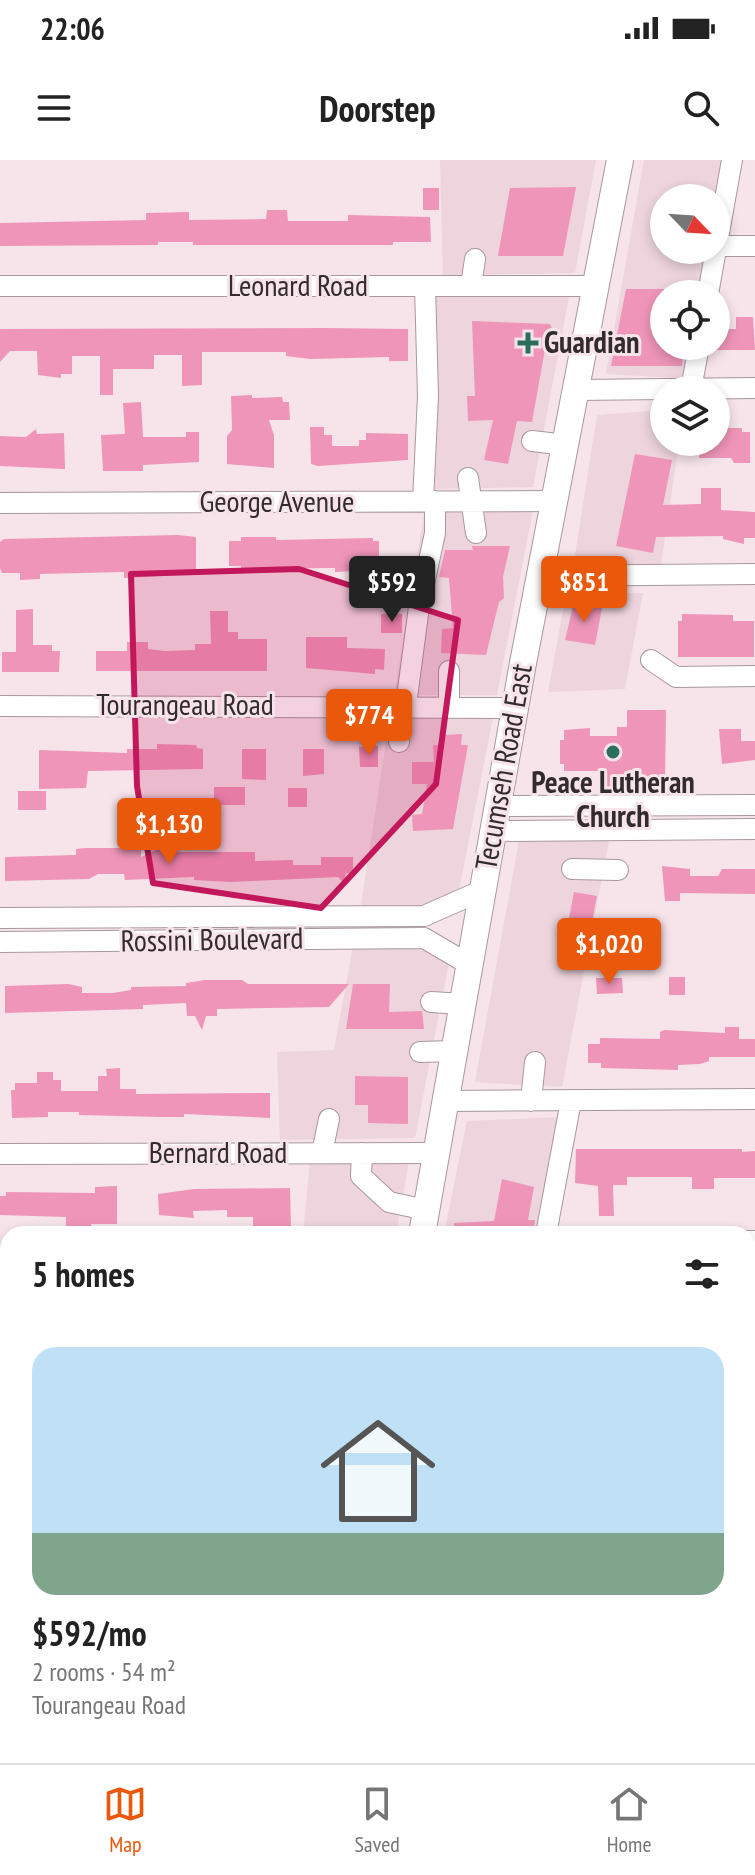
<!DOCTYPE html>
<html lang="en">
<head>
<meta charset="utf-8">
<style>
  :root { --surface:#fff; --page:#f6f6f6; --text:#222; --muted:#767676; --line:#e0e0e0; --accent:#ea580c }
  body { margin:0; font-family:"PT Sans Narrow",sans-serif; background:var(--page); color:var(--text); height:100vh; display:flex; flex-direction:column; font-size:30px; white-space:nowrap }
  * { box-sizing:border-box; margin:0 }
  p { font-size:26px; color:var(--muted) }
  .icon { flex:none; width:44px; height:44px; fill:none; stroke:currentColor; stroke-width:2; stroke-linecap:round; stroke-linejoin:round }
  .map { position:relative; flex:1; overflow:hidden }
  .drawer { position:absolute; left:0px; top:1066px; width:756px; height:538px; display:flex; flex-direction:column; background:var(--surface); border-radius:24px 24px 0 0; box-shadow:0 4px 12px #0003 }
  .drawer>* { flex:none }
  .needle { width:52px; rotate:115deg }
  .tools { position:absolute; left:650px; top:24px; display:grid; gap:16px }
  .tools a { display:grid; place-items:center; width:80px; height:80px; border-radius:50%; background:var(--surface); box-shadow:0 4px 12px #0003; font-size:40px }
  .price { position:absolute; translate:-50% -68px; padding:0 18px; border-radius:8px; background:var(--accent); color:#fff; font-size:26px; line-height:52px; filter:drop-shadow(0 2px 4px #0008) }
  .price::after { content:''; position:absolute; left:50%; top:48px; width:24px; height:18px; margin-left:-12px; background:inherit; clip-path:polygon(0 0,100% 0,50% 100%) }
  .price.active { background:#222; color:#fff }
  ul { padding:0; list-style:none }
  li { display:grid; align-content:center; gap:16px; height:424px; padding:0 32px }
  li+li { border-top:2px solid var(--line) }
  li span { display:grid; place-items:center; height:248px; border-radius:24px; color:#555 }
  li>.icon { margin-inline-start:auto }
  span .icon { width:144px; height:144px; fill:#fffc; stroke-width:1 }
  li b { font-size:34px }
  h2 { display:flex; justify-content:space-between; align-items:center; height:96px; padding:0 32px; font-size:34px }
  .status { display:flex; justify-content:space-between; align-items:center; height:56px; padding:0 40px; background:var(--surface); direction:ltr }
  .status svg { height:22px; fill:currentColor }
  header { display:flex; justify-content:space-between; align-items:center; height:104px; padding:0 32px; background:var(--surface); font-size:36px; font-weight:700 }
  .menu { display:flex; justify-content:space-around; align-items:center; height:112px; border-top:2px solid var(--line); background:var(--surface); font-size:22px; color:var(--muted) }
  .menu a { display:grid; justify-items:center; gap:4px }
  .menu .active { color:var(--accent) }
  .map>svg:first-child { display:block }
  .built { fill:#edd4dd; fill-rule:evenodd }
  .building { fill:#ef95b9 }
  .lines { fill:none; stroke-linecap:round; stroke-linejoin:round }
  .minor-casing { stroke:#a8989d; stroke-width:22 }
  .major-casing { stroke:#a8989d; stroke-width:28 }
  .minor { stroke:#fff; stroke-width:20 }
  .major { stroke:#fff; stroke-width:26 }
  .marked { fill:#c2185b; fill-opacity:0.2; stroke:#c2185b; stroke-width:6; stroke-linejoin:round }
  .poi-dot { fill:#2c6e5e; stroke:#f6e4ea; stroke-width:3 }
  .labels { text-anchor:middle; stroke-width:6; stroke-linejoin:round; paint-order:stroke }
  .street-label { font-size:30px; fill:#332c2f; stroke:#f6e4ea }
  .poi-label { font-size:30px; font-weight:bold; fill:#332c2f; stroke:#f6e4ea; text-anchor:start }
</style>
</head>
<body>
<div class="status"><b>22:06</b><svg viewBox="0 0 49 12"><path d="M0 12V9h3v3zM5 12V6h3v6zM10 12V3h3v9zM15 12V0h3v12zM26 1h20v11H26zM47 4h2v5h-2z"/></svg></div>
<header><svg class="icon" aria-label="menu" viewBox="0 0 24 24"><path d="M4 6h16M4 12h16M4 18h16"/></svg>Doorstep<svg class="icon" aria-label="search" viewBox="0 0 24 24"><circle cx="10" cy="10" r="6"/><path d="M15 15l6 6"/></svg></header>
<div class="map">
<svg width="755" height="1603" viewBox="0 0 755 1603">
  <rect width="100%" height="100%" fill="#f6e4ea"/>
  <path class="built" d="M 440,0 L 596,0 L 575,113 L 443,115 Z
    M 644,0 L 732,0 L 709,134 L 664,134 L 664,186 L 700,186 L 695,219 L 606,214 ZM 664,38 L 716,38 L 716,90 L 664,90 Z
    M 570,132 L 533,327 L 427,329 L 426,133 Z
    M 664,250 L 664,282 L 679,282 L 661,405 L 574,402 L 597,255 Z
    M 425,349 L 533,350 L 497,535 L 394,535 Z
    M 643,433 L 625,529 L 548,532 L 566,434 Z
    M 494,553 L 458,735 L 429,749 L 360,751 L 390,555 Z
    M 519,681 L 609,681 L 562,927 L 475,922 Z
    M 353,786 L 452,787 L 415,978 L 280,980 L 277,892 L 334,890 Z
    M 563,957 L 535,1074 L 444,1074 L 467,961 Z
    M 310,1000 L 409,1001 L 396,1074 L 303,1074 Z"/>
  <path class="building" d="M 576,27 L 563,96 L 498,96 L 510,28 Z
    M 423,28 L 439,28 L 439,50 L 423,50 Z
    M 267,50 L 287,50 L 288,61 L 348,61 L 348,55 L 430,57 L 431,82 L 393,82 L 393,85 L 193,85 L 193,82 L 158,82 L 158,85 L 0,86 L 0,63 L 146,60 L 146,53 L 189,52 L 189,60 L 266,59 Z
    M 626,129 L 664,129 L 664,186 L 684,186 L 682,206 L 611,206 Z
    M 736,157 L 753,157 L 755,190 L 716,190 L 716,169 L 736,169 Z
    M 472,161 L 550,164 L 554,173 L 551,184 L 545,189 L 532,262 L 517,261 L 508,304 L 484,300 L 493,260 L 468,261 L 467,236 L 475,236 Z
    M 326,168 L 408,169 L 408,201 L 389,201 L 389,197 L 310,199 L 286,196 L 286,192 L 202,192 L 202,225 L 182,226 L 182,195 L 154,195 L 154,209 L 113,209 L 113,235 L 100,235 L 100,196 L 72,196 L 72,214 L 61,214 L 61,218 L 38,215 L 37,191 L 10,191 L 0,202 L 0,169 Z
    M 252,235 L 252,238 L 282,237 L 283,242 L 289,242 L 290,260 L 269,260 L 274,275 L 274,308 L 227,304 L 227,276 L 232,270 L 231,236 Z
    M 141,242 L 143,277 L 186,277 L 186,272 L 199,272 L 199,302 L 143,305 L 143,311 L 103,311 L 101,275 L 125,274 L 123,243 Z
    M 310,267 L 324,267 L 324,275 L 332,275 L 332,286 L 359,286 L 359,280 L 366,280 L 366,273 L 408,274 L 408,300 L 318,306 L 311,304 Z
    M 716,268 L 742,268 L 742,272 L 750,272 L 750,303 L 734,303 L 731,298 L 699,298 L 700,282 L 716,282 Z
    M 36,269 L 37,274 L 64,273 L 65,309 L 0,306 L 0,276 L 26,277 Z
    M 635,294 L 672,300 L 663,345 L 701,344 L 701,328 L 721,328 L 721,350 L 755,352 L 755,378 L 744,378 L 744,384 L 723,379 L 723,376 L 656,377 L 653,393 L 616,386 Z
    M 178,375 L 196,377 L 196,414 L 124,418 L 124,412 L 40,414 L 40,419 L 20,420 L 20,413 L 2,413 L 0,408 L 0,382 L 4,379 Z
    M 241,377 L 276,377 L 276,380 L 373,378 L 373,381 L 379,381 L 379,404 L 355,404 L 355,411 L 335,412 L 335,408 L 241,409 L 241,406 L 229,406 L 229,381 L 241,381 Z
    M 472,386 L 510,386 L 503,417 L 504,438 L 499,442 L 486,495 L 441,493 L 442,469 L 453,468 L 449,418 L 439,417 L 445,390 L 473,390 Z
    M 574,442 L 602,448 L 595,485 L 565,480 Z
    M 33,449 L 33,485 L 52,485 L 52,491 L 60,491 L 59,512 L 2,512 L 2,492 L 16,492 L 16,450 Z
    M 210,451 L 228,451 L 228,472 L 238,472 L 238,479 L 267,479 L 267,511 L 96,511 L 96,491 L 127,491 L 127,482 L 148,482 L 148,489 L 165,491 L 195,490 L 195,484 L 211,484 Z
    M 381,454 L 402,454 L 402,473 L 381,473 Z
    M 682,454 L 733,455 L 733,461 L 754,461 L 754,497 L 678,497 L 678,461 L 682,461 Z
    M 306,477 L 347,477 L 347,488 L 385,489 L 384,510 L 375,509 L 375,514 L 306,508 Z
    M 627,550 L 666,550 L 665,623 L 616,628 L 605,626 L 605,611 L 564,611 L 564,604 L 560,604 L 560,580 L 564,580 L 564,570 L 590,568 L 590,576 L 617,576 L 617,567 L 627,567 Z
    M 719,569 L 741,569 L 741,581 L 755,581 L 755,600 L 722,604 Z
    M 462,574 L 461,585 L 468,585 L 453,669 L 413,671 L 412,655 L 422,654 L 427,624 L 412,624 L 412,602 L 434,602 L 433,585 L 443,585 L 444,575 Z
    M 157,584 L 196,585 L 197,588 L 203,589 L 203,609 L 88,611 L 86,628 L 39,629 L 39,590 L 127,593 L 127,589 L 157,589 Z
    M 378,586 L 378,607 L 360,607 L 359,587 Z
    M 242,589 L 266,589 L 266,620 L 242,619 Z
    M 303,589 L 324,589 L 324,614 L 303,616 Z
    M 214,627 L 245,627 L 245,645 L 214,645 Z
    M 288,628 L 307,628 L 307,647 L 288,647 Z
    M 18,631 L 46,631 L 46,650 L 18,650 Z
    M 165,686 L 179,692 L 255,692 L 255,701 L 293,700 L 293,705 L 321,705 L 321,697 L 353,697 L 353,714 L 346,713 L 344,723 L 338,717 L 231,722 L 194,720 L 194,717 L 125,720 L 124,714 L 98,714 L 89,719 L 5,721 L 5,697 L 76,695 L 76,689 L 86,688 L 141,688 L 141,697 Z
    M 662,706 L 690,709 L 690,716 L 718,716 L 722,709 L 755,709 L 755,734 L 680,733 L 680,741 L 665,741 Z
    M 574,732 L 597,736 L 589,778 L 573,775 L 576,759 L 569,758 Z
    M 669,817 L 685,817 L 685,835 L 669,835 Z
    M 596,818 L 622,818 L 623,833 L 597,834 Z
    M 205,820 L 242,820 L 248,824 L 349,824 L 329,847 L 217,849 L 217,856 L 206,856 L 202,870 L 195,856 L 187,856 L 186,843 L 143,845 L 143,849 L 5,853 L 5,826 L 68,824 L 82,827 L 82,833 L 113,833 L 131,830 L 131,827 L 186,826 L 186,823 Z
    M 353,824 L 390,824 L 389,852 L 422,851 L 424,869 L 346,869 Z
    M 725,867 L 739,867 L 739,879 L 755,879 L 755,897 L 709,897 L 709,901 L 700,904 L 678,905 L 678,910 L 601,908 L 601,903 L 588,903 L 588,884 L 600,884 L 600,878 L 660,879 L 660,872 L 664,870 L 725,873 Z
    M 120,908 L 120,929 L 136,929 L 136,934 L 270,933 L 270,958 L 184,954 L 184,957 L 159,957 L 79,955 L 79,952 L 48,952 L 48,957 L 12,958 L 11,930 L 15,930 L 15,923 L 37,923 L 37,912 L 53,912 L 53,920 L 61,920 L 61,931 L 98,931 L 98,916 L 107,916 L 106,909 Z
    M 355,916 L 408,917 L 408,964 L 368,963 L 368,945 L 355,945 Z
    M 576,989 L 742,989 L 742,992 L 755,991 L 755,1018 L 714,1018 L 714,1029 L 692,1029 L 692,1017 L 627,1017 L 627,1025 L 613,1025 L 614,1056 L 599,1056 L 598,1026 L 575,1023 Z
    M 502,1019 L 534,1027 L 528,1060 L 535,1060 L 533,1074 L 454,1074 L 454,1063 L 494,1061 Z
    M 117,1026 L 117,1064 L 91,1064 L 92,1070 L 66,1070 L 66,1057 L 0,1055 L 0,1036 L 6,1036 L 6,1032 L 95,1033 L 95,1027 Z
    M 290,1028 L 291,1069 L 253,1069 L 253,1057 L 227,1057 L 227,1050 L 193,1051 L 194,1058 L 159,1055 L 158,1034 L 194,1029 Z"/>
  <g class="lines">
    <g class="minor-casing">
      <path id="minor" d="M 717,86 L 755,86
        M 0,126 L 596,126
        M 471,126 L 475,99
        M 708,134 L 732,0
        M 691,229 L 699,186
        M 577,230 L 755,228
        M 532,281 L 566,285
        M 468,318 L 476,373
        M 423,341 L 428,236 L 425,126
        M 0,343 L 555,341
        M 540,416 L 755,414
        M 651,500 L 676,517 L 755,516
        M 449,511 L 449,546
        M 397,545 L 399,582
        M 406,545 L 419,447 L 435,373 L 435,341
        M 0,546 L 515,548
        M 497,646 L 755,645
        M 493,671 L 755,669
        M 572,709 L 618,710
        M 0,758 L 424,756 L 483,730
        M 0,782 L 424,778 L 470,805
        M 431,842 L 463,844
        M 420,892 L 454,891
        M 446,941 L 755,939
        M 531,941 L 535,902
        M 322,993 L 329,959
        M 362,993 L 361,1016 L 389,1042 L 426,1050
        M 0,994 L 436,993
        M 546,1074 L 571,941
        M 748,1081 L 755,1081
        M 748,1186 L 755,1186
        M 0,1192 L 8,1192
        M 0,1309 L 8,1309
        M 748,1396 L 755,1396
        M 212,1603 L 214,1596"/>
    </g>
    <g class="major-casing">
      <path id="major" d="M 422,1074 L 523,503 L 620,0
        M 323,1603 L 324,1596"/>
    </g>
    <use href="#minor" class="minor"/>
    <use href="#major" class="major"/>
  </g>
  <path class="marked" d="M 299,409 L 458,460 L 436,624 L 321,748 L 153,723 L 137,626 L 131,414 Z"/>
  <g class="poi-dot">
    <path d="M524 171h8v8h8v8h-8v8h-8v-8h-8v-8h8z"/>
    <circle cx="613" cy="592" r="8"/>
  </g>
  <g class="labels">
    <g class="street-label">
      <text x="298" y="136">Leonard Road</text>
      <text x="277" y="352">George Avenue</text>
      <text x="185" y="555">Tourangeau Road</text>
      <text transform="translate(504 607) rotate(-80)" y="10">Tecumseh Road East</text>
      <text transform="translate(212 780) rotate(-1)" y="10">Rossini Boulevard</text>
      <text x="218" y="1003">Bernard Road</text>
    </g>
    <g class="poi-label">
      <text x="544" y="193">Guardian</text>
      <text x="613" y="633" text-anchor="middle">Peace Lutheran<tspan x="613" dy="34">Church</tspan></text>
    </g>
  </g>
</svg>
<div class="tools">
<a><svg class="needle" viewBox="-14 -14 28 28"><path d="M0-13l5 13h-10z" fill="#e53935"/><path d="M0 13l5-13h-10z" fill="#767676"/></svg></a>
<a><svg class="icon" aria-label="locate" viewBox="0 0 24 24"><circle cx="12" cy="12" r="6"/><path d="M12 2v4M12 18v4M2 12h4M18 12h4"/></svg></a>
<a><svg class="icon" aria-label="layers" viewBox="0 0 24 24"><path d="M12 4l9 5-9 5-9-5zM3 14l9 5 9-5"/></svg></a>
</div>
<b class="price active" style="left:392px;top:464px">$592</b>
<b class="price" style="left:584px;top:464px">$851</b>
<b class="price" style="left:369px;top:597px">$774</b>
<b class="price" style="left:169px;top:706px">$1,130</b>
<b class="price" style="left:609px;top:826px">$1,020</b>
<section class="drawer">
<h2>5 homes<svg class="icon" aria-label="filters" viewBox="0 0 24 24"><path d="M4 7h16M4 17h16"/><circle cx="9" cy="7" r="2"/><circle cx="15" cy="17" r="2"/></svg></h2>
<ul>
<li><span style="background:linear-gradient(#bfe0f5 75%,#7fa58c 0)"><svg class="icon" aria-label="home" viewBox="0 0 24 24"><path d="M3 11l9-7 9 7M6 9v11h12V9"/></svg></span><div><b>$592/mo</b><p>2 rooms · 54 m²</p><p>Tourangeau Road</p></div></li>
</ul>
</section>
</div>
<nav class="menu">
<a class="active"><svg class="icon" aria-label="map" viewBox="0 0 24 24"><path d="M3 6l6-2 6 2 6-2v14l-6 2-6-2-6 2zM9 4v14M15 6v14"/></svg>Map</a>
<a><svg class="icon" aria-label="saved" viewBox="0 0 24 24"><path d="M7 4h10v16l-5-4-5 4z"/></svg>Saved</a>
<a><svg class="icon" aria-label="home" viewBox="0 0 24 24"><path d="M3 11l9-7 9 7M6 9v11h12V9"/></svg>Home</a>
</nav>
</body>
</html>
